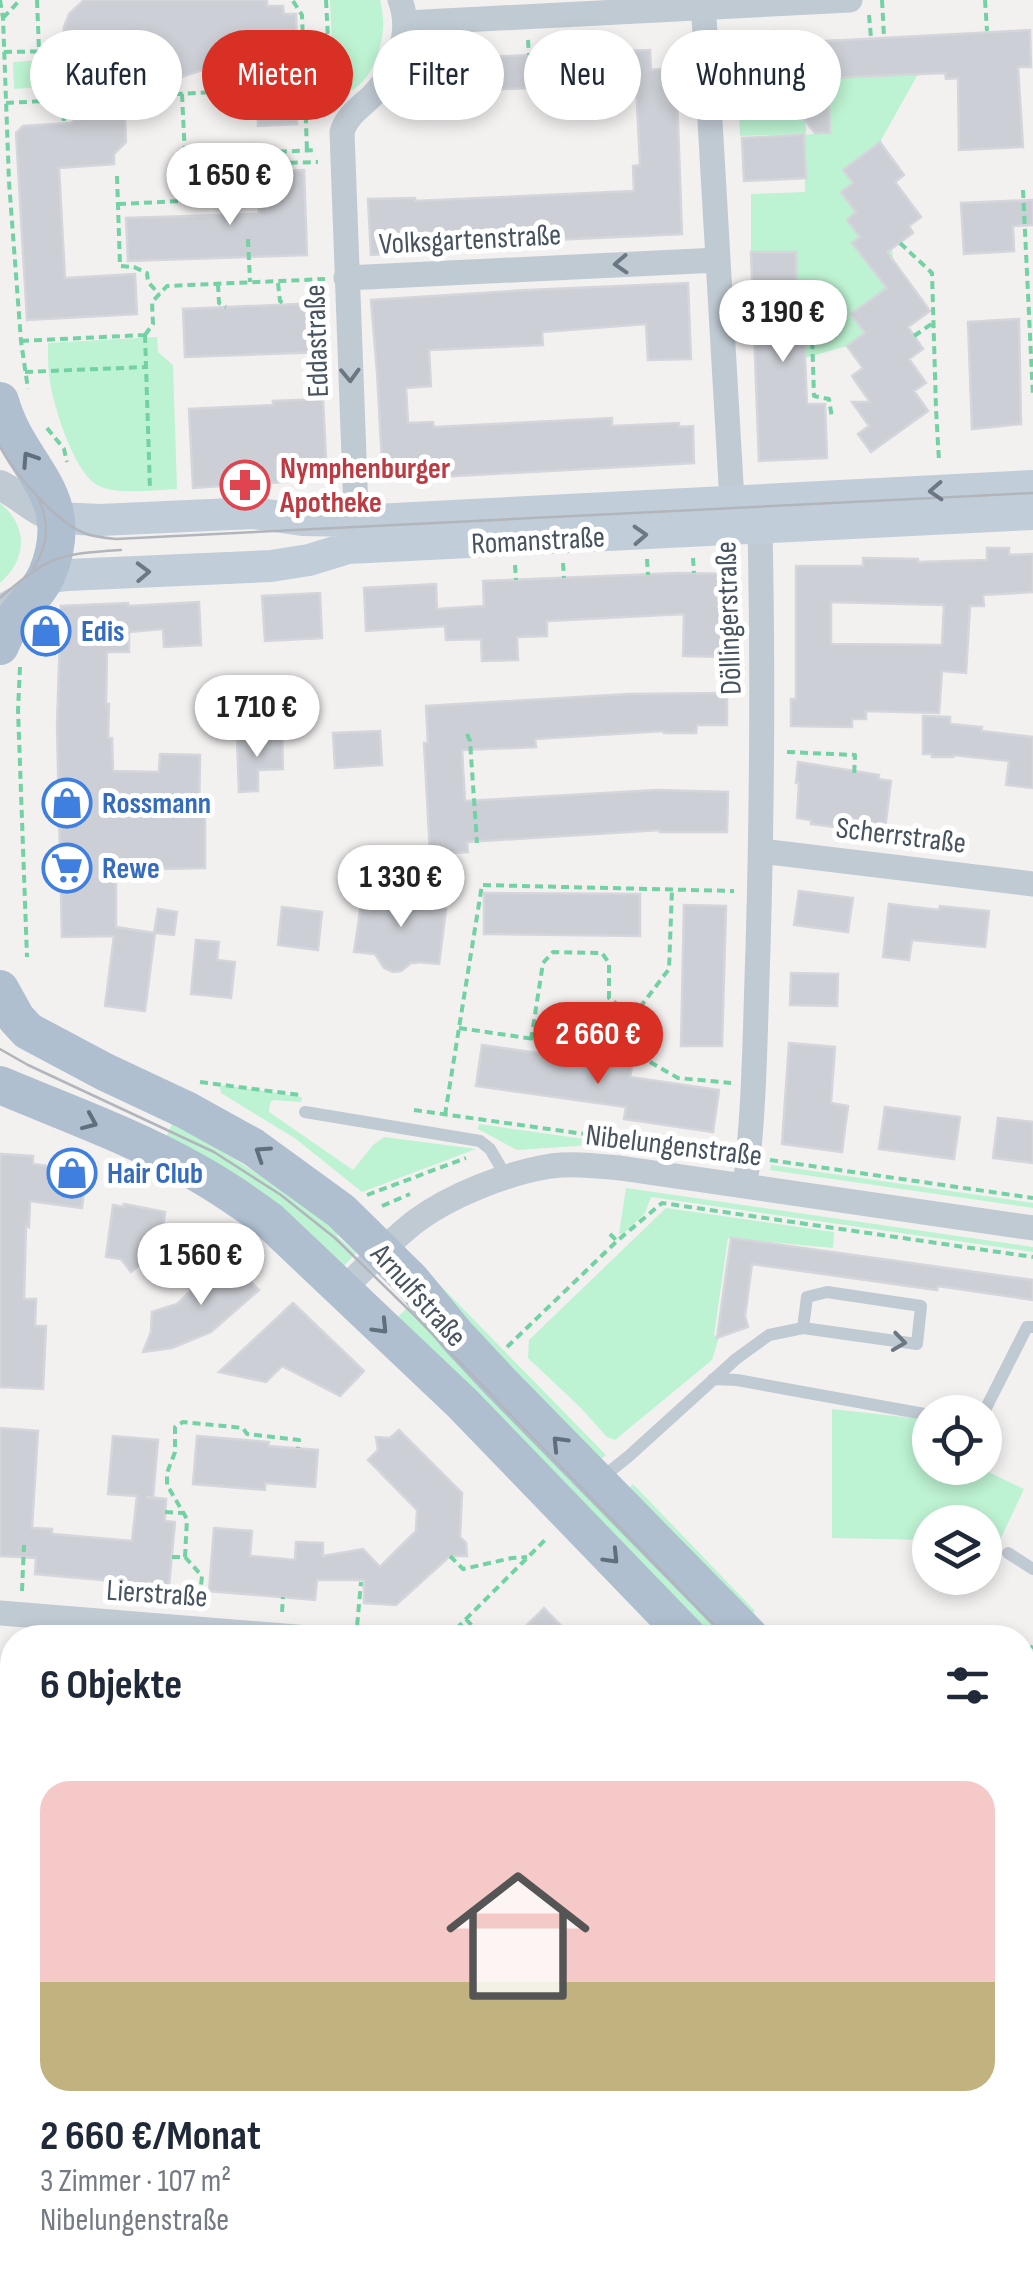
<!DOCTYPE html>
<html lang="de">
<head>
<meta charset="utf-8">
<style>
  :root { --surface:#fff; --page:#f6f6f7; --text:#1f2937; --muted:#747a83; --line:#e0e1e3; --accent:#d93025 }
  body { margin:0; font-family:"Sofia Sans Condensed",sans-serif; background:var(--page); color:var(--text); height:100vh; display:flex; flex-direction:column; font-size:38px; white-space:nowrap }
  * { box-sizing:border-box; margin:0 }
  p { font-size:32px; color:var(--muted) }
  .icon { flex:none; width:55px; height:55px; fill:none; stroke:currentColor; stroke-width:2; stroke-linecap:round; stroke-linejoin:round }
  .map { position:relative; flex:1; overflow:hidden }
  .panel { position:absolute; left:0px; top:1625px; width:1035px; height:672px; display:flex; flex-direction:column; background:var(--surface); border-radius:40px 40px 0 0; box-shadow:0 5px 15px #0003 }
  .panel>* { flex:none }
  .hud { position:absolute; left:30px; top:30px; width:975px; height:90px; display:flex; gap:20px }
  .controls { position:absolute; left:912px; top:1395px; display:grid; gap:20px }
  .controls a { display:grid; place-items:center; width:90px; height:90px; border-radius:50%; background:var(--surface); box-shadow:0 5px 15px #0003; font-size:50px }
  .price { position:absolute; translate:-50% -85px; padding:0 22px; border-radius:35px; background:#fff; color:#222; font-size:32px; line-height:65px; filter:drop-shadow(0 2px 5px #0008) }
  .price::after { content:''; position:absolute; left:50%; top:60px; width:30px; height:22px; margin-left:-15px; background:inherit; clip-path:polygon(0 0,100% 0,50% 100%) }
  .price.on { background:var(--accent); color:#fff }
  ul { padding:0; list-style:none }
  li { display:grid; align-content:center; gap:20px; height:530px; padding:0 40px }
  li+li { border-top:2px solid var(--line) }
  li span { display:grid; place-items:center; height:310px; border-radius:30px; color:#555 }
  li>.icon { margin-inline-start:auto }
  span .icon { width:180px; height:180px; fill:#fffc; stroke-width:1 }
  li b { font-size:42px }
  h2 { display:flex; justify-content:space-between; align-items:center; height:120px; padding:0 40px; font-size:42px }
  .pill { padding:0 35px; border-radius:45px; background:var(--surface); box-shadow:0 5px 15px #0003; font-size:35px; line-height:90px }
  .pill.on { background:var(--accent); color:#fff }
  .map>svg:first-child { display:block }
  .green { fill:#bdf2d2 }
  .building { fill:#cccfd5; stroke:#d4d6dc; stroke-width:2.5; fill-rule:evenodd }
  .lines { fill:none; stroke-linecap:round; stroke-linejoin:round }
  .path { stroke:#73d2a4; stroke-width:4; stroke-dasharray:8 5; stroke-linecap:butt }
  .service { stroke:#c0cad3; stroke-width:12 }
  .minor { stroke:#c0cad3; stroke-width:25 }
  .tertiary { stroke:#c0cad3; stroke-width:30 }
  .secondary { stroke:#c2cdda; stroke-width:32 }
  .primary { stroke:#afbfd0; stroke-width:38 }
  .tram { stroke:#b2b5bb; stroke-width:2.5 }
  .oneway { stroke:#6b7782 }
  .oneway2 { stroke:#616e7b }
  .oneway3 { stroke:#6c7884 }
  .labels { text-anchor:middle; stroke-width:10; stroke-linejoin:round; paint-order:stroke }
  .street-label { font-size:30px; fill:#47535f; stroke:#fff }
  .health-label { font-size:30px; font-weight:bold; fill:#be3a42; stroke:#fff; text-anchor:start }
  .shop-label { font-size:30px; font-weight:bold; fill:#366cbe; stroke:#fff; text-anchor:start }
</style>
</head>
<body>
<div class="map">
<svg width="1033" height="2296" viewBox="0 0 1033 2296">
  <rect width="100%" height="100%" fill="#f3f0f0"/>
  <path class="green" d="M 330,0 L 380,0 L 381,4 C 382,12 384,21 383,28 C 381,56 366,95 334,95 Z
    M 839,39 L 841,78 L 918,74 L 880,142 L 843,170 L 853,183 L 841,192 L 856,212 L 847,220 L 860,237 L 870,265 L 892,249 L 896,282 L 865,333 L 847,346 L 805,358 L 803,312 L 753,314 L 751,284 L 796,283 L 795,252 L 751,252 L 751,194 L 805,192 L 804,135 L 829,132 L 804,88 L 806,134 L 740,136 L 738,82 L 810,78 L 809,41 Z
    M 42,60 L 44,87 L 14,89 L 13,62 Z
    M 157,337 L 158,352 L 173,365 L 177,489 C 155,490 118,495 99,486 C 75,475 54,408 50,382 C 48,370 48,356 48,343 Z
    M 0,503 C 29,527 27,559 0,583 Z
    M 224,1085 L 302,1097 L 301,1102 L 273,1100 L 270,1103 L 269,1112 L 353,1170 L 373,1145 L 384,1137 L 476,1149 L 362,1192 L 296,1139 L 221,1093 L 220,1087 Z
    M 172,1124 C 233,1155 286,1192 339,1233 L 337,1236 L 356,1253 L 343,1267 L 163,1144 Z
    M 479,1124 L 725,1159 L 724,1164 L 590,1145 L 517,1150 L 478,1129 Z
    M 771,1165 L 1033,1203 L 1033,1208 L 770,1170 Z
    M 626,1188 L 1033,1247 L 1033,1252 L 651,1197 L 645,1213 L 622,1235 L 619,1234 Z
    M 666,1208 L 834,1232 L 833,1248 L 728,1238 L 714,1335 L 719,1337 L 712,1360 L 615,1440 L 607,1437 L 580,1407 L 528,1358 L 529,1340 Z
    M 436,1281 L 606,1455 L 600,1460 L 502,1367 Z
    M 413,1302 L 733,1637 L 704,1637 L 391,1324 Z
    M 832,1409 L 930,1420 L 930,1468 L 980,1468 L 1024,1489 L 1000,1540 L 985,1540 L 985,1522 L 930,1522 L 930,1540 L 832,1538 Z
    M 633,1484 L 755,1611 L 751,1615 L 628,1489 Z
    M 1033,2127 L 1033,2296 L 644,2296 L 643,2285 L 1022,2285 L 1023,2137 Z
    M 88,2285 L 150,2285 L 150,2296 L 38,2296 L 38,2288 Z
    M 353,2285 L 435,2285 L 435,2296 L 354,2296 Z"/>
  <path class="building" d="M 84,0 L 267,0 L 267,6 L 283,6 L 284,14 L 296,14 L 299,99 L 296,99 L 297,124 L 258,126 L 257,102 L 254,102 L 253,55 L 224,56 L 209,68 L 175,79 L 175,87 L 157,87 L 157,79 L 139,78 L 123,73 L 113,93 L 113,107 L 125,118 L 126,142 L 114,154 L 114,164 L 59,168 L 65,278 L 135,274 L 137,314 L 27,320 L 16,133 L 23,126 L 71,123 L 103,89 L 77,74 L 69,63 L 63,51 L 64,27 L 69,14 Z
    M 1030,30 L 1031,67 L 1018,67 L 1023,147 L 959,150 L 958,78 L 946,79 L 945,73 L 828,78 L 830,133 L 815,133 L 805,120 L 803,78 L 738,82 L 736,46 Z
    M 650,50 L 651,70 L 676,68 L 682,234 L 417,246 L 417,252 L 371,255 L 368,199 L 415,198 L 415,201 L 634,191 L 633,166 L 640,165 L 636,83 L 485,90 L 486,98 L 442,100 L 440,59 Z
    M 804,135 L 806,178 L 744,181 L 742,138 Z
    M 880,142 L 904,175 L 895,182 L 921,217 L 909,226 L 913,233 L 887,252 L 930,311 L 908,327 L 923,349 L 909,359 L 926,383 L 914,391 L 928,411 L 871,452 L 858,434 L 869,426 L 852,402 L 870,402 L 852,376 L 863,368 L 847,346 L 865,333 L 851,314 L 887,288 L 852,243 L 860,237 L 847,220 L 856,212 L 841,192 L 853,183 L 843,170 Z
    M 304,170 L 307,255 L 128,261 L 126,218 L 259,214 L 258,172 Z
    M 1033,200 L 1033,225 L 1013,226 L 1014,251 L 964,254 L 961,203 Z
    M 751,252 L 796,252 L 797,312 L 803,312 L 807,404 L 825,404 L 827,458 L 759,461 Z
    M 688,283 L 691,359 L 648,360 L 646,324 L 542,332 L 543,345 L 429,350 L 431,386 L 406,388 L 408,423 L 433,422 L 434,427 L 612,418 L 612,426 L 679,423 L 679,427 L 693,426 L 694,463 L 383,480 L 377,372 L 371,300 L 528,290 Z
    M 321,303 L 323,352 L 185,357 L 183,309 Z
    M 1019,319 L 1021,424 L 972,429 L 968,322 Z
    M 323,399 L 327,479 L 193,488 L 189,409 L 273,405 L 273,401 Z
    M 987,548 L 1009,548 L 1009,555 L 1033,554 L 1033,592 L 983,595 L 984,606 L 970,606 L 966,673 L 942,671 L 939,713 L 866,711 L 866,719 L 852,719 L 852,727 L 791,726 L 791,699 L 796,699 L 796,566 L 863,566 L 863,558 L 918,559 L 918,562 L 987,560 ZM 831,602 L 944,605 L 942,645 L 831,644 Z
    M 679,573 L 730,574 L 729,657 L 683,656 L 684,614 L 547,621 L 547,636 L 517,637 L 518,660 L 482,661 L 481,639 L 446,640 L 445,626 L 366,631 L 364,588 L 436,584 L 437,609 L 484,606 L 483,581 Z
    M 320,593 L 322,638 L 265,641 L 262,596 Z
    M 199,602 L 201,645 L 164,647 L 163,629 L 129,632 L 129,652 L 107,652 L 106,704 L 109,704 L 108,738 L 112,738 L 113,771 L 159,772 L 160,754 L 200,755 L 199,812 L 205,813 L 205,868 L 116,870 L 116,927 L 154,933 L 158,909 L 177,912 L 174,935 L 155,933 L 145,1011 L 105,1006 L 114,936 L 62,937 L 57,726 L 61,606 L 128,603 L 128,606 Z
    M 727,693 L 727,725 L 697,725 L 696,733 L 664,733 L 664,731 L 535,739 L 536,747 L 462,750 L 465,801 L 657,790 L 728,792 L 727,832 L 660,832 L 660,830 L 467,842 L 468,852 L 430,854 L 424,743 L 428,743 L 426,706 L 629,694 Z
    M 923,716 L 950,717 L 950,724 L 982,727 L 981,731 L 1033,737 L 1033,788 L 1006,785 L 1009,761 L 953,755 L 953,757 L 932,757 L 932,754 L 923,754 Z
    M 380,731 L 382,765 L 335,768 L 333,733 Z
    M 282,737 L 283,769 L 258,770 L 258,791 L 239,792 L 237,739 Z
    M 798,762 L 879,775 L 878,779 L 891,781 L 885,829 L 868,827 L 867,831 L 811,824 L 811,820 L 797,818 L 799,783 L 796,783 Z
    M 799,891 L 853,898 L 848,932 L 794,925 Z
    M 433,893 L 432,906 L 446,909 L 439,964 L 417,962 L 416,963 L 411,963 L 401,971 L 393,972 L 384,968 L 375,954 L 354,952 L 362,898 Z
    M 484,893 L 640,894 L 640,936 L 484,934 Z
    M 889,904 L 939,910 L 940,906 L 989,911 L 985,947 L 912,940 L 909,960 L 883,957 Z
    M 684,905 L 726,906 L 722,1046 L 681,1046 Z
    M 282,907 L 322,912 L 318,950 L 278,945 Z
    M 196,940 L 219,942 L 217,960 L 235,962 L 231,998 L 191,994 Z
    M 791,973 L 838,974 L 837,1006 L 790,1005 Z
    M 789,1043 L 835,1047 L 831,1103 L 848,1106 L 842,1152 L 782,1144 Z
    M 482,1045 L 632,1066 L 630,1077 L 719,1090 L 713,1132 L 624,1119 L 626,1107 L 476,1086 Z
    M 885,1107 L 960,1117 L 954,1159 L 879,1149 Z
    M 998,1118 L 1033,1122 L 1033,1163 L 993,1158 Z
    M 0,1154 L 33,1156 L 33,1164 L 86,1171 L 82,1208 L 30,1201 L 29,1227 L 26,1226 L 24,1299 L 36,1299 L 35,1326 L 46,1326 L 43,1389 L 0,1387 Z
    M 124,1204 L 165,1212 L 159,1264 L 143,1262 L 131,1272 L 121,1259 L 106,1257 L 113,1205 L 124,1207 Z
    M 731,1238 L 1033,1280 L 1033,1300 L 938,1286 L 937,1290 L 752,1264 L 745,1316 L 748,1327 L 717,1338 Z
    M 226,1258 L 259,1290 L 211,1332 L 172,1348 L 143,1352 L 151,1332 L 152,1312 L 177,1304 Z
    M 293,1303 L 364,1371 L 340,1396 L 282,1366 L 266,1382 L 219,1372 Z
    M 0,1428 L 38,1431 L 32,1528 L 52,1529 L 52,1534 L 132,1541 L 137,1496 L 108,1494 L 113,1436 L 158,1440 L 153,1498 L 146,1497 L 166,1499 L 165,1521 L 175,1522 L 169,1586 L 35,1574 L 36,1558 L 0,1556 Z
    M 399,1430 L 462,1493 L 460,1537 L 466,1543 L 467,1556 L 450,1556 L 396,1605 L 364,1603 L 364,1580 L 317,1580 L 315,1600 L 209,1591 L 214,1528 L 252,1531 L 250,1556 L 295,1560 L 296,1542 L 323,1543 L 323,1556 L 363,1549 L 380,1567 L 416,1531 L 417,1510 L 368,1460 L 378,1450 L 376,1437 L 390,1438 Z
    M 197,1436 L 269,1442 L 268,1446 L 318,1450 L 315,1487 L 265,1483 L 265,1490 L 193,1484 Z
    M 544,1608 L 573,1638 L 514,1638 Z"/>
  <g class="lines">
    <path class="path" d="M 0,0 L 3,18 L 9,182 L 21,341 L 28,389
      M 37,0 L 39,50
      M 326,0 L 331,97 L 333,103
      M 882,0 L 884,37
      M 985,0 L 987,31
      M 293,1 L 302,15 L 307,151
      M 869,15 L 871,38
      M 3,18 L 20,0
      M 774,30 L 775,44
      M 611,36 L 612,52
      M 528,40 L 529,55
      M 479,43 L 480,58
      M 52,51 L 54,100
      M 4,52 L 63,51
      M 182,94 L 185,156 L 317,150
      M 63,100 L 64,126
      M 6,103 L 233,91 L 232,56
      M 117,176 L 120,266 L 134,267 L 147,273 L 148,282 L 159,294
      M 1023,190 L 1033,397
      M 118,204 L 247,198 L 245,164 L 318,162
      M 248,239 L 250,282
      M 900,243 L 932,273 L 936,409 L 939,461
      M 278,283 L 280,301 L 286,305
      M 218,284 L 219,303 L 226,307
      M 745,305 L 811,303 L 814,396 L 829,399 L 832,418
      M 145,335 L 153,324 L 152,302 L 167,286 L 325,279
      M 145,335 L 150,490
      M 914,336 L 933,323
      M 21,341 L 145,335
      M 25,372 L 145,367
      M 47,428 L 64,449 L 67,462
      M 693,558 L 694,573
      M 647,559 L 648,575
      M 563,563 L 564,578
      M 515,565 L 516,580
      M 20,667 L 18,710 L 27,957
      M 467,734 L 470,741 L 477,843
      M 787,752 L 855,755 L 854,778
      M 459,1028 L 636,1054 L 678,1078 L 731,1083
      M 531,1040 L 543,963 L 553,952 L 602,953 L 609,963 L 609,998 L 617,1004 L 641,1006 L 669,969 L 672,890
      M 636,1054 L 641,1006
      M 200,1082 L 300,1095
      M 414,1110 L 726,1154
      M 445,1115 L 482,885 L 734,891
      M 770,1160 L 1033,1198
      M 367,1195 L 466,1158
      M 382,1206 L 410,1194
      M 610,1234 L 617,1241
      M 507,1347 L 617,1241 L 662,1203 L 1033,1257
      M 165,1512 L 183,1513
      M 450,1556 L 463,1569 L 512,1558 L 527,1557
      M 172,1557 L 185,1557 L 202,1576 L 199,1604
      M 185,1557 L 187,1519 L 167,1485 L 167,1473 L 175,1452 L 175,1427 L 183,1422 L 243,1428 L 247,1434 L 299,1440 L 298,1448
      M 22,1591 L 24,1545
      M 282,1612 L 283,1597
      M 466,1619 L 483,1638
      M 356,1638 L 361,1582
      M 447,1638 L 546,1539
      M 1022,1657 L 1033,1646
      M 1022,1696 L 1033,1679
      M 629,2285 L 640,2295 L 653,2294
      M 721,2285 L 722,2296
      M 546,2294 L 599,2285
      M 165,2296 L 165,2285
      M 376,2296 L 377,2285
      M 970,2296 L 972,2285"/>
    <path class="service" d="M 0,600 L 24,587
      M 305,1112 L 480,1141 L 490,1149 L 507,1178
      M 713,1379 L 737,1380 L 930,1415
      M 978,1412 L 985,1410 L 1027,1327 L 1033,1327
      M 599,1480 L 629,1456 L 736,1359 L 769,1335 L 803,1328 L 917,1344 L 921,1306 L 827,1292 L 807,1297 L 803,1328
      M 1008,1553 L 1033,1569"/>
    <path class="minor" d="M 703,0 L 732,501 L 760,528 C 763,669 762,809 758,949 C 755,1028 755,1107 745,1186
      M 405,23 L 850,0
      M 346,278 L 718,260
      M 357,538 L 342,132 C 347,115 361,107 373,95 C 397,71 413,33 400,0
      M 761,851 L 1033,884
      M 344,1289 C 367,1266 390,1241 416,1221 C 451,1195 507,1173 551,1166 C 574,1163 597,1166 620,1168 L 1033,1228
      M 0,1613 L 309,1638
      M 0,2019 L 12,2018
      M 239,2285 L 240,2296
      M 520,2285 L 521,2296"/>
    <path class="tertiary" d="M 0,485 C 20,495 36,512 57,518"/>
    <path class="secondary" d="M 57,518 L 100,520 L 254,513 L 302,520 L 356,521 L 1033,486
      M 46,578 L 67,575 L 271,566 L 309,560 L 348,548 L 1033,514"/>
    <path class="primary" d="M 0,401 C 19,470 80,493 47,574 C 40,591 25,603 15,618 C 9,627 4,636 0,646
      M 0,989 L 16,1018 L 28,1031 L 105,1072 L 186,1110 L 253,1147 L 341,1211 L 411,1280 L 458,1337 L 500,1382 L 751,1638
      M 0,1085 C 64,1112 131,1136 192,1170 C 220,1185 245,1203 270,1221 L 462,1403 L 689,1638
      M 1022,1914 L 1033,1926
      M 1022,1987 L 1033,1997"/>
    <path class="tram" d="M 0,446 C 13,472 56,522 84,533 C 94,537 105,538 116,539 L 1033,493
      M 33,568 C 49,546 50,523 38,498
      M 0,598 C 49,556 57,554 121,550
      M 0,1049 L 28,1065 L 214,1152 L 281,1195 L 335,1238 L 411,1312 L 727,1638
      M 1022,1942 L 1033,1953"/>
  </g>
  <defs><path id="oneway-chevron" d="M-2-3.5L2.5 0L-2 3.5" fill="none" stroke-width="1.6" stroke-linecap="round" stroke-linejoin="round" transform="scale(2.5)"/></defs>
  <g class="oneway">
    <use href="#oneway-chevron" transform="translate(621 264) rotate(177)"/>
    <use href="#oneway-chevron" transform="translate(350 375) rotate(88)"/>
    <use href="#oneway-chevron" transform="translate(899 1342) rotate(8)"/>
  </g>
  <g class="oneway2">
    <use href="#oneway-chevron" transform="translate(29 459) rotate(-123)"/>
    <use href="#oneway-chevron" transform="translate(90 1122) rotate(23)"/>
    <use href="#oneway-chevron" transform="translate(262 1153) rotate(-147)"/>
    <use href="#oneway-chevron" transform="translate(381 1327) rotate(46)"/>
    <use href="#oneway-chevron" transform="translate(559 1443) rotate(-134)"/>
    <use href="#oneway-chevron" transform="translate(612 1557) rotate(46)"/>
  </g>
  <g class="oneway3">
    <use href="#oneway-chevron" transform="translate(936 491) rotate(177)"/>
    <use href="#oneway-chevron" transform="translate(640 535) rotate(-3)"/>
    <use href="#oneway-chevron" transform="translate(143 572) rotate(-2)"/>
  </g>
  <defs>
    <g id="pharmacy-ring" transform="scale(2.5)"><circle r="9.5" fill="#fff" stroke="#e0444e" stroke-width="1.5"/><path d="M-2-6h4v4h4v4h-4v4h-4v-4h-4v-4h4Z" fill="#e0444e"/></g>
    <g id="shop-ring" transform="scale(2.5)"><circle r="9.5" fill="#fff" stroke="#3f7fe0" stroke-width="1.5"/><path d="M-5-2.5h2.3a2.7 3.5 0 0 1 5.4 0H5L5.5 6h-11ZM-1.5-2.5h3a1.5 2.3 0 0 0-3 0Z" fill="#3f7fe0"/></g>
    <g id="supermarket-ring" transform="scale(2.5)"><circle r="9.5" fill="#fff" stroke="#3f7fe0" stroke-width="1.5"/><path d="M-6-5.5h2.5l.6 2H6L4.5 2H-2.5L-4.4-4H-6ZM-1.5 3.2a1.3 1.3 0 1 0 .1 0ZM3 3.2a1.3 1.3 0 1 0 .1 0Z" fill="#3f7fe0"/></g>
  </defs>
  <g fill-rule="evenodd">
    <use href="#pharmacy-ring" x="245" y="485"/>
    <use href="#shop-ring" x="46" y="631"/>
    <use href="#shop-ring" x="67" y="803"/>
    <use href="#supermarket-ring" x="67" y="868"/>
    <use href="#shop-ring" x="72" y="1173"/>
  </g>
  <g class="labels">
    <g class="street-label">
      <text transform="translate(470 239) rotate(-3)" y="10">Volksgartenstraße</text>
      <text transform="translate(316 341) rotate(-92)" y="10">Eddastraße</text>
      <text transform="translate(538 540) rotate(-3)" y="10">Romanstraße</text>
      <text transform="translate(728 618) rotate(-92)" y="10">Döllingerstraße</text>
      <text transform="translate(901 835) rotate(7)" y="10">Scherrstraße</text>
      <text transform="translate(674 1145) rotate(7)" y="10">Nibelungenstraße</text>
      <text transform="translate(419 1295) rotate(48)" y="10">Arnulfstraße</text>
      <text transform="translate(157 1593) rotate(4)" y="10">Lierstraße</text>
    </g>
    <g class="health-label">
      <text x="280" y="478">Nymphenburger<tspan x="280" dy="34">Apotheke</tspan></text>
    </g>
    <g class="shop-label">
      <text x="81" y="641">Edis</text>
      <text x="102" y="813">Rossmann</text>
      <text x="102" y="878">Rewe</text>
      <text x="107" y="1183">Hair Club</text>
    </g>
  </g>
</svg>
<div class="controls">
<a><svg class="icon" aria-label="locate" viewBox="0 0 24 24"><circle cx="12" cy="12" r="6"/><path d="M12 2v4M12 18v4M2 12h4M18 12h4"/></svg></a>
<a><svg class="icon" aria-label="layers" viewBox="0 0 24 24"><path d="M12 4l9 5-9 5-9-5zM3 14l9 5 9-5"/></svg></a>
</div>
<b class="price" style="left:230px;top:228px">1 650 €</b>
<b class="price" style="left:783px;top:365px">3 190 €</b>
<b class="price" style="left:257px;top:760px">1 710 €</b>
<b class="price" style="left:401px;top:930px">1 330 €</b>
<b class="price on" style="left:598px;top:1087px">2 660 €</b>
<b class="price" style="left:201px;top:1308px">1 560 €</b>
<div class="hud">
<a class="pill">Kaufen</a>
<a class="pill on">Mieten</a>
<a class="pill">Filter</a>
<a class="pill">Neu</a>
<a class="pill">Wohnung</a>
</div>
<section class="panel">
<h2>6 Objekte<svg class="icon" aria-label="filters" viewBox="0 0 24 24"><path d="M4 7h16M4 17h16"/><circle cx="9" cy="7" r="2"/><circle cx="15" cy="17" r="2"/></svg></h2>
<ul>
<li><span style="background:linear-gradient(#f6c9c9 65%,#c2b280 0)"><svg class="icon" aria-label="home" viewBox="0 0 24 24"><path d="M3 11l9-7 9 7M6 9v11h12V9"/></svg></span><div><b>2 660 €/Monat</b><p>3 Zimmer · 107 m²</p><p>Nibelungenstraße</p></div></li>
</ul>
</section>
</div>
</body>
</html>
